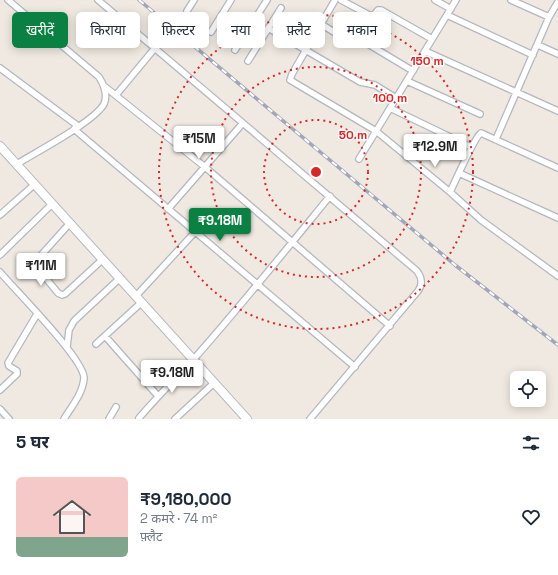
<!DOCTYPE html>
<html lang="hi">
<head>
<meta charset="utf-8">
<style>
  :root { --surface:#fff; --page:#f2f2f3; --text:#1f2937; --muted:#747a83; --line:#e0e1e3; --accent:#0b8043 }
  body { margin:0; font-family:"Space Grotesk","Noto Sans Devanagari",sans-serif; background:var(--page); color:var(--text); height:100vh; display:flex; flex-direction:column; font-size:15px; white-space:nowrap }
  * { box-sizing:border-box; margin:0 }
  p { font-size:13px; color:var(--muted) }
  .icon { flex:none; width:22px; height:22px; fill:none; stroke:currentColor; stroke-width:2; stroke-linecap:round; stroke-linejoin:round }
  .map { position:relative; height:419px; overflow:hidden }
  .details { display:flex; flex-direction:column; background:var(--surface); flex:1 }
  .details>* { flex:none }
  .hud { position:absolute; left:12px; top:12px; width:534px; height:36px; display:flex; gap:8px }
  .fabs { position:absolute; left:510px; top:371px; display:grid; gap:8px }
  .fabs a { display:grid; place-items:center; width:36px; height:36px; border-radius:6px; background:var(--surface); box-shadow:0 2px 10px #0003; font-size:20px }
  .price { position:absolute; translate:-50% -34px; padding:0 9px; border-radius:4px; background:#fff; color:#222; font-size:13px; line-height:26px; filter:drop-shadow(0 1px 2px #0008) }
  .price::after { content:''; position:absolute; left:50%; top:24px; width:12px; height:9px; margin-left:-6px; background:inherit; clip-path:polygon(0 0,100% 0,50% 100%) }
  .price.selected { background:var(--accent); color:#fff }
  ul { padding:0; list-style:none }
  li { display:flex; align-items:center; gap:12px; height:100px; padding:0 16px }
  li+li { border-top:1px solid var(--line) }
  li span { display:grid; place-items:center; flex:none; width:112px; height:80px; border-radius:6px; color:#555 }
  li>.icon { margin-inline-start:auto }
  span .icon { width:48px; height:48px; fill:#fffc; stroke-width:1 }
  li b { font-size:17px }
  h2 { display:flex; justify-content:space-between; align-items:center; height:48px; padding:0 16px; font-size:17px }
  .chip { padding:0 14px; border-radius:6px; background:var(--surface); box-shadow:0 2px 10px #0003; font-size:14px; line-height:36px }
  .chip.selected { background:var(--accent); color:#fff }
  .map>svg:first-child { display:block }
  .lines { fill:none; stroke-linecap:round; stroke-linejoin:round }
  .street-casing { stroke:#b4b7c1; stroke-width:8 }
  .secondary-casing { stroke:#b4b7c1; stroke-width:10 }
  .street { stroke:#fff; stroke-width:5.5 }
  .secondary { stroke:#fff; stroke-width:8 }
  .rail-casing { stroke:#a3a6b8; stroke-width:3.5 }
  .rail { stroke:#fff; stroke-width:2; stroke-dasharray:6; stroke-linecap:butt }
  .ring { fill:none; stroke:#d62828; stroke-width:2; stroke-dasharray:2 4 }
  .centre { fill:#d62828; stroke:#fff; stroke-width:2 }
  .ring-label { font-size:12px; text-anchor:middle; font-weight:bold; fill:#d62828; stroke:#fff; stroke-width:3; stroke-linejoin:round; paint-order:stroke }
</style>
</head>
<body>
<div class="map">
<svg width="558" height="419" viewBox="0 0 558 419">
  <rect width="100%" height="100%" fill="#efe9e1"/>
  <g class="lines">
    <g class="street-casing">
      <path id="street" d="M 8,0 L 99,77 C 104,85 108,95 104,104 C 94,122 36,152 17,164
        M 98,0 L 417,271 C 422,278 423,284 418,291 L 310,419
        M 335,0 L 292,74 L 290,80 L 376,131 L 450,192 L 481,220 L 558,276
        M 341,0 L 371,16 L 373,16 L 378,10 L 381,10 L 432,39
        M 435,0 L 451,9
        M 511,0 L 549,17
        M 187,11 L 194,0
        M 447,15 L 533,55
        M 321,24 L 353,44 L 360,40 L 363,41 L 413,71
        M 268,28 L 360,82 L 375,85 L 396,98
        M 211,32 L 231,0
        M 538,45 L 558,54
        M 235,50 L 267,0
        M 425,51 L 558,111
        M 248,61 L 281,8
        M 0,68 L 78,126
        M 407,81 L 480,114
        M 104,86 L 205,167 L 390,326
        M 116,95 L 155,48
        M 390,108 L 471,147
        M 74,129 L 355,367
        M 496,139 L 549,17 L 558,2
        M 359,159 L 456,0
        M 459,173 L 558,218
        M 450,192 C 455,182 475,136 481,133 L 558,168
        M 168,209 L 243,123
        M 0,215 L 35,184
        M 70,223 L 35,262 L 36,266 L 58,293 L 62,295 L 65,294 L 103,259
        M 0,255 L 52,204
        M 0,272 C 15,290 84,359 84,378 C 83,393 72,406 64,419
        M 136,296 L 195,232
        M 105,336 L 158,396
        M 96,344 L 142,302
        M 67,347 L 69,330 L 74,321 L 120,278
        M 0,390 L 17,374 L 17,371 L 9,366 L 8,363 L 37,314
        M 0,409 L 9,419
        M 139,418 C 156,398 175,379 193,360 C 240,307 285,251 330,196
        M 109,419 L 116,407
        M 175,419 L 214,383"/>
    </g>
    <g class="secondary-casing">
      <path id="secondary" d="M 0,146 L 247,419"/>
    </g>
    <use href="#street" class="street"/>
    <use href="#secondary" class="secondary"/>
    <g class="rail-casing">
      <path id="rail" d="M 139,0 L 455,265 L 558,345"/>
    </g>
    <use href="#rail" class="rail"/>
  </g>
  <g class="ring">
    <circle cx="316" cy="172" r="52"/>
    <circle cx="316" cy="172" r="105"/>
    <circle cx="316" cy="172" r="157"/>
  </g>
  <circle cx="316" cy="172" r="6" class="centre"/>
  <g class="ring-label">
    <text x="427" y="65">150 m</text>
    <text x="390" y="102">100 m</text>
    <text x="353" y="139">50 m</text>
  </g>
</svg>
<div class="fabs">
<a><svg class="icon" aria-label="locate" viewBox="0 0 24 24"><circle cx="12" cy="12" r="6"/><path d="M12 2v4M12 18v4M2 12h4M18 12h4"/></svg></a>
</div>
<b class="price" style="left:199px;top:160px">₹15M</b>
<b class="price" style="left:435px;top:168px">₹12.9M</b>
<b class="price selected" style="left:220px;top:242px">₹9.18M</b>
<b class="price" style="left:41px;top:287px">₹11M</b>
<b class="price" style="left:172px;top:394px">₹9.18M</b>
<div class="hud">
<a class="chip selected">खरीदें</a>
<a class="chip">किराया</a>
<a class="chip">फ़िल्टर</a>
<a class="chip">नया</a>
<a class="chip">फ़्लैट</a>
<a class="chip">मकान</a>
</div>
</div>
<section class="details">
<h2>5 घर<svg class="icon" aria-label="filters" viewBox="0 0 24 24"><path d="M4 7h16M4 17h16"/><circle cx="9" cy="7" r="2"/><circle cx="15" cy="17" r="2"/></svg></h2>
<ul>
<li><span style="background:linear-gradient(#f6c9c9 75%,#7fa58c 0)"><svg class="icon" aria-label="home" viewBox="0 0 24 24"><path d="M3 11l9-7 9 7M6 9v11h12V9"/></svg></span><div><b>₹9,180,000</b><p>2 कमरे · 74 m²</p><p>फ़्लैट</p></div><svg class="icon" aria-label="heart" viewBox="0 0 24 24"><path d="M12 20l-8-8c-3-5 5-10 8-4 3-6 11-1 8 4z"/></svg></li>
</ul>
</section>
</body>
</html>
